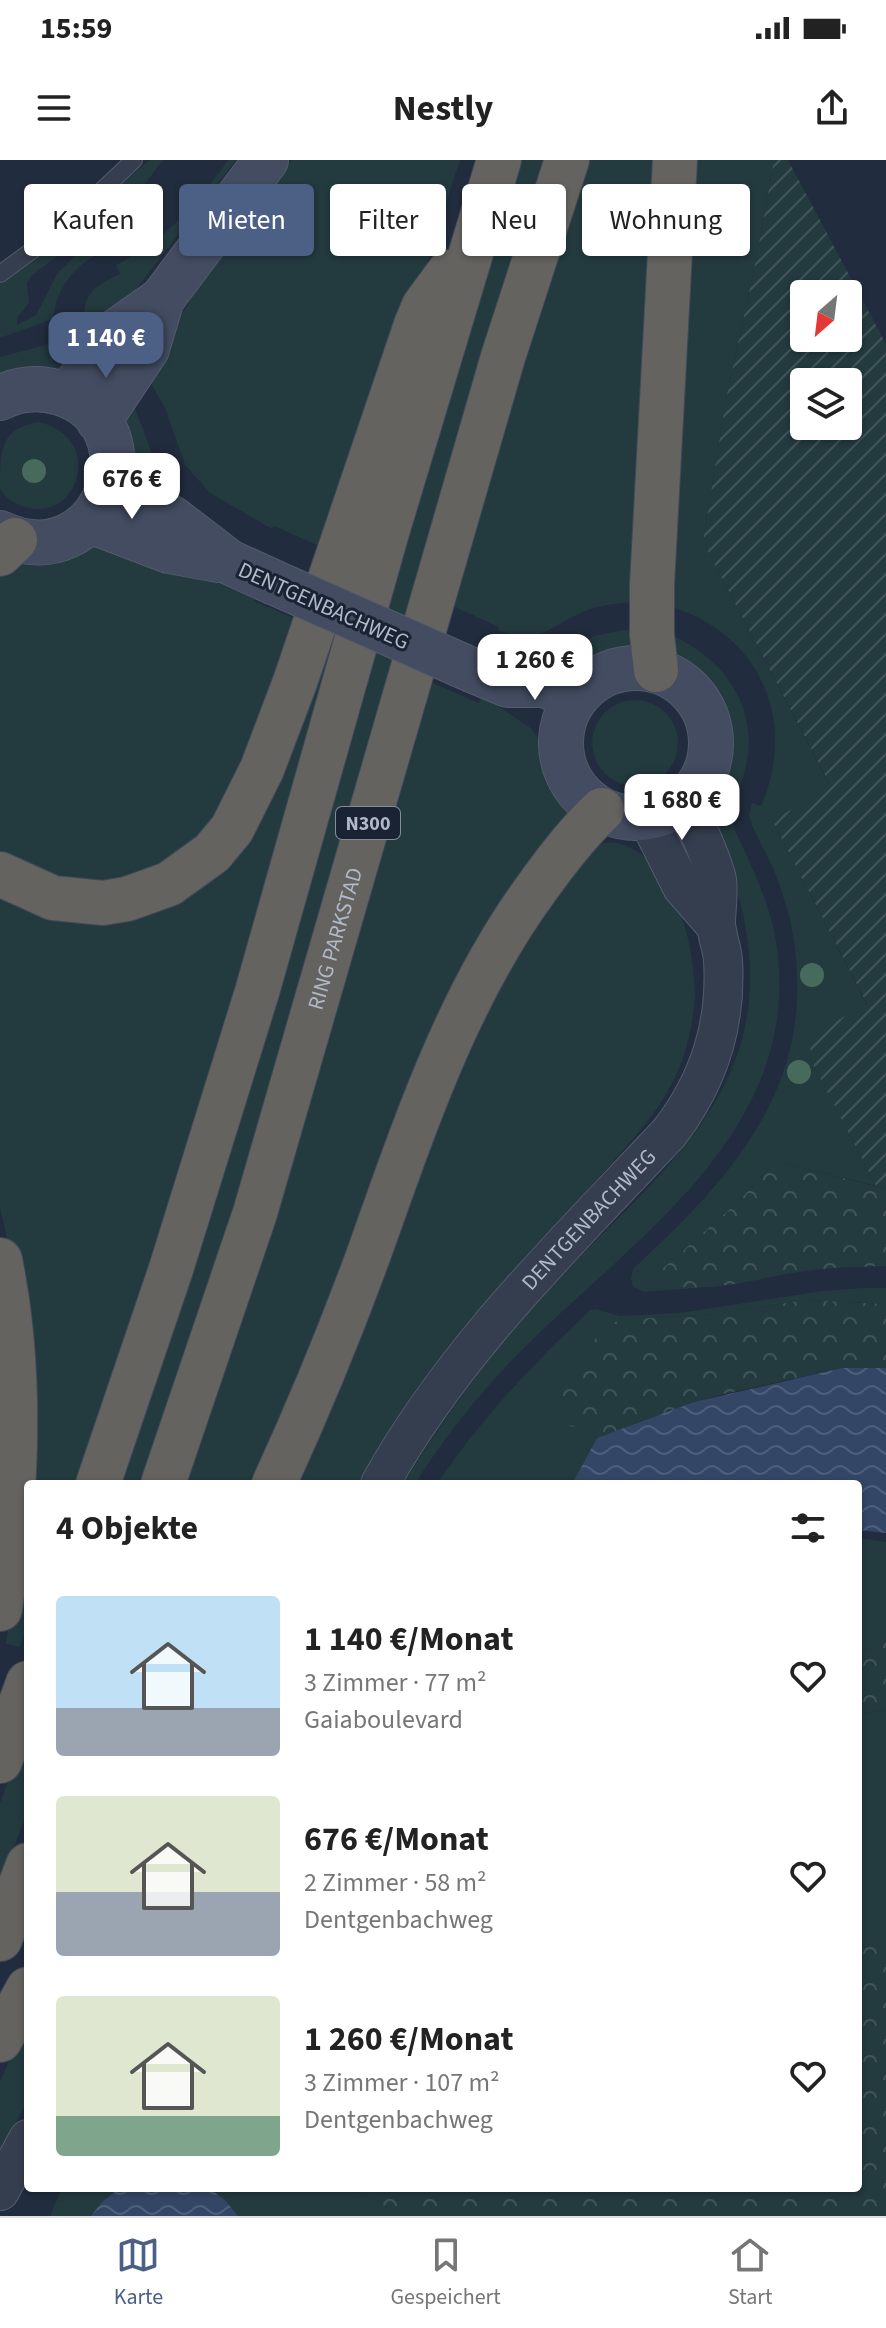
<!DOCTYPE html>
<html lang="de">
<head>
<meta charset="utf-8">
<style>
  :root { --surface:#fff; --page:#f2f2f2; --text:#222; --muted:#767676; --line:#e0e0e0; --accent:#4c5f85 }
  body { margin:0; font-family:"Source Sans 3",sans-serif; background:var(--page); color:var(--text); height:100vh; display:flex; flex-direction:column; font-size:30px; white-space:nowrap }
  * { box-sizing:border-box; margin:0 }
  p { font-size:26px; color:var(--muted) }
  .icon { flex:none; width:44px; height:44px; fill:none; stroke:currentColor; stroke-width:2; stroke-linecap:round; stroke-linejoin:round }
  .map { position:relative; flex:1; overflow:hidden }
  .side { position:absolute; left:24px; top:1320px; width:838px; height:712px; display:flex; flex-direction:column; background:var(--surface); border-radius:8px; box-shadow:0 2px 6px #0004 }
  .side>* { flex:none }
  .guide { position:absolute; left:24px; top:24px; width:838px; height:72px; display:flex; gap:16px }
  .needle { width:52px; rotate:208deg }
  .controls { position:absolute; left:790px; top:120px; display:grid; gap:16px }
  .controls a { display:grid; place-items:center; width:72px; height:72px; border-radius:8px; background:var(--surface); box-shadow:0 2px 6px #0004; font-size:40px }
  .price { position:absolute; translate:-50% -68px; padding:0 18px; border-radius:16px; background:#fff; color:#222; font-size:26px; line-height:52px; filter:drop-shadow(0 2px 4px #0008) }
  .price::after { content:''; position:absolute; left:50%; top:48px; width:24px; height:18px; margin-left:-12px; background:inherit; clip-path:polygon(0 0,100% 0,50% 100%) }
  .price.current { background:var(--accent); color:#fff }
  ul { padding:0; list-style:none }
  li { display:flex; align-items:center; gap:24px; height:200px; padding:0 32px }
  li span { display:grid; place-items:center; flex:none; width:224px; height:160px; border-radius:8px; color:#555 }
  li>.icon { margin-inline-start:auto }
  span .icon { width:96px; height:96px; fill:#fffc; stroke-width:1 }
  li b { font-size:34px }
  h2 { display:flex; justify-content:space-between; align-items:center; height:96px; padding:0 32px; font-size:34px }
  .pill { padding:0 28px; border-radius:8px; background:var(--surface); box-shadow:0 2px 6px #0004; font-size:28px; line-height:72px }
  .pill.current { background:var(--accent); color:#fff }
  .status { display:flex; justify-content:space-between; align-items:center; height:56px; padding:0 40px; background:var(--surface); direction:ltr }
  .status svg { height:22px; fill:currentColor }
  header { display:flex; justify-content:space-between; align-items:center; height:104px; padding:0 32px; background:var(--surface); font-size:36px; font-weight:700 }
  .tab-bar { display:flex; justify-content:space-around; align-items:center; height:112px; border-top:2px solid var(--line); background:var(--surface); font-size:22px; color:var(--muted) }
  .tab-bar a { display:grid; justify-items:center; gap:4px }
  .tab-bar .current { color:var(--accent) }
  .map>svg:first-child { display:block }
  .green { fill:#233a3f }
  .forest { fill:url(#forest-crowns) }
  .garden { fill:url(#garden-furrows); fill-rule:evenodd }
  .water { fill:url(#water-waves) }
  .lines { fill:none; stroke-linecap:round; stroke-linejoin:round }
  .service-casing { stroke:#535c6c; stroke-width:18 }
  .tertiary-casing { stroke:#535c6c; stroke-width:40 }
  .secondary-casing { stroke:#535c6c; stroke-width:46 }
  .trunk-casing { stroke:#404959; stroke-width:46 }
  .service { stroke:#353e4e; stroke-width:16 }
  .tertiary { stroke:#353e4e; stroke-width:38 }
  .secondary { stroke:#434c61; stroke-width:44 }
  .trunk { stroke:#646360; stroke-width:44 }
  .secondary-bridge-casing { stroke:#535c6c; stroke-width:46; stroke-linecap:butt }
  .secondary-bridge { stroke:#434c61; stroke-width:44 }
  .tree { fill:#476a5c }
  .labels { text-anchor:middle; stroke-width:6; stroke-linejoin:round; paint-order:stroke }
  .shield { fill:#1a2333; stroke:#848c9c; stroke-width:2 }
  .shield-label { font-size:20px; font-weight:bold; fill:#b1b9c9 }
  .street-label { font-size:22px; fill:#b1b9c9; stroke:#1a2333 }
</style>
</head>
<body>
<div class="status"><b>15:59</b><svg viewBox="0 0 49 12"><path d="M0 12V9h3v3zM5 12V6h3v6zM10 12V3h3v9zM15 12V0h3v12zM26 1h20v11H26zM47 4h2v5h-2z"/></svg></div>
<header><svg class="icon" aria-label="menu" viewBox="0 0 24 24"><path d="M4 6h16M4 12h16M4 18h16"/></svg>Nestly<svg class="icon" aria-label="share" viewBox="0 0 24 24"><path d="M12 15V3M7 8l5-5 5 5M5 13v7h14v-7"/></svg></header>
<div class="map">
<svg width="886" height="2056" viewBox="0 0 886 2056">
  <defs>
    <pattern id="forest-crowns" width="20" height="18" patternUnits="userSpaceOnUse" patternTransform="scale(2)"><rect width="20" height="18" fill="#233a3f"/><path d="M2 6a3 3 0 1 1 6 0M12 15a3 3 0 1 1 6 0" fill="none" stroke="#415459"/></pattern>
    <pattern id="garden-furrows" width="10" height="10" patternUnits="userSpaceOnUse" patternTransform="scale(2)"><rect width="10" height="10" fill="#233a3f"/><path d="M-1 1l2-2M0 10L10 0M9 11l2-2" fill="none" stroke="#415459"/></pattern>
    <pattern id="water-waves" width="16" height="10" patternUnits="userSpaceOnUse" patternTransform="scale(2)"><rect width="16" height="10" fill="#334666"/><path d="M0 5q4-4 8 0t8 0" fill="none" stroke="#4e5f7b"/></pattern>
  </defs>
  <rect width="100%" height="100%" fill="#212c3e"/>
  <path class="green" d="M 150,0 L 163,0 L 129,45 L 79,72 L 73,85 L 32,115 L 27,123 L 29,143 L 17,158 L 17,165 L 36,155 L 57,114 L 73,98 L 89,87 L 94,96 C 69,112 57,130 53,159 L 0,178 L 0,124 Z
    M 228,0 L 236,0 L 106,168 L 84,151 C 87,129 101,123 120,114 L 116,105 C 165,80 197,45 228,0 Z
    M 292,0 L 460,0 L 415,141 L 319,386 L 274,366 L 272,369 L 210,333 L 185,305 L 165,248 L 149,220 L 151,202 L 211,108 Z
    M 515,0 L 544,0 L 281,908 L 145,1324 L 115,1324 Z
    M 579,0 L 663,0 L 638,441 C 624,443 608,444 594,448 C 553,460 546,488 498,470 L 499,467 L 448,444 Z
    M 691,0 L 774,0 L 756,100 L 726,239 L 703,382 L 829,624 L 822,634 L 772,660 L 867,845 L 811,875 L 810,898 L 876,1026 L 776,1001 L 739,1041 L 651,1120 L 684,1127 L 720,1126 L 644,1132 L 633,1127 L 631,1119 L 633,1109 C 740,1010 825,914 789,756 C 784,739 779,721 771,704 C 764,688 753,672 749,655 L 752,643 L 761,646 C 799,559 758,469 664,445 Z
    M 60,181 L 82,198 L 61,212 L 0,223 L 0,197 Z
    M 128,237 C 151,275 149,308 180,343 L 134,317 L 122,270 Z
    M 38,262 C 105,276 80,363 25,347 C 15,344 5,338 0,329 C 0,290 0,269 38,262 Z
    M 90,383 L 256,435 L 254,441 L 303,462 L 235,641 L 166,710 L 80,728 L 0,698 L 0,417 L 16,403 Z
    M 322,470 L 337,476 L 173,1045 L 79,1324 L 28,1324 L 28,1465 L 20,1487 L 6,1484 L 19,1399 L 14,1109 L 0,1048 L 0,728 L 174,735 Z
    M 623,470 L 637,470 L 636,493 C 604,496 578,515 545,512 L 543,503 L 594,476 Z
    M 673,476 C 723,498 757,545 747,601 C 743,625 730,643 734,668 C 751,705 769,740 776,781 C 805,965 644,1071 529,1183 C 486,1225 447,1273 415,1324 L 403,1324 C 448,1252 497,1184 556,1122 C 665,1006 786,923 740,742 C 732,711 719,681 708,651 C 710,633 719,619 723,603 C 730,577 722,545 704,525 C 693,512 680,503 671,488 Z
    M 429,521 L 478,543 L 483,536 L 532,569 L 539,579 L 552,620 L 576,651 L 258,1324 L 181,1324 Z
    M592 583a43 43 0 1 1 86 0a43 43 0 1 1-86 0Z
    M 611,682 C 673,690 695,783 695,835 C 694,855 690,876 684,895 C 674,927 655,953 634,978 L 447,1188 L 416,1229 L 357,1324 L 286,1324 L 497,807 L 598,684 Z
    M 861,1128 L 886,1128 L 886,1144 L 804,1140 L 716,1154 L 618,1160 L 563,1263 L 587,1271 L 597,1278 L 572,1324 L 437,1324 C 481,1258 533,1204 590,1150 L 596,1149 L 619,1156 L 679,1153 L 822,1131 Z
    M 858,1378 L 886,1382 L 886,1482 L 858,1494 Z
    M 886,1550 L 886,1780 L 858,1780 L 858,1554 Z
    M 28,1568 L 28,1651 L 0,1723 L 0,1643 Z
    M 28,1860 L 28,1940 L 0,1992 L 0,1921 Z
    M 62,2028 L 120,2028 L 91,2056 L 50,2056 Z
    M 210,2028 L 352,2028 L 403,2056 L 238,2056 Z"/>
  <path class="forest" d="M 776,1001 L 886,1029 L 886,1106 C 859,1107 832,1107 805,1111 C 754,1118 701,1138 650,1120 L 739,1041 Z
    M 804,1140 L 886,1144 L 886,1208 L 842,1208 L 719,1235 L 694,1242 L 597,1278 L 587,1271 L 562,1263 L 555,1246 L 568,1216 L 579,1201 L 597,1177 L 618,1160 L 716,1154 Z
    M 886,1482 L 886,1550 L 858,1554 L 858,1494 Z
    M 858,1780 L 886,1780 L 886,2056 L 403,2056 L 352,2028 L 858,2028 Z"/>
  <path class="garden" d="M 774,0 L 788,0 L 886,184 L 886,1029 L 876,1026 L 810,898 L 811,875 L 867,844 L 772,660 L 821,634 L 820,629 L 829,623 L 703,382 L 726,239 L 756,100 ZM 804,134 L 848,134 L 848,178 L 804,178 ZM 804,222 L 848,222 L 848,266 L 804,266 Z"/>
  <path class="water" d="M 842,1208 L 886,1208 L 886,1373 L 858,1370 L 858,1324 L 572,1324 L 597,1278 L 694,1242 Z
    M 120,2028 L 209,2028 L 225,2040 L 238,2056 L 91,2056 L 103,2041 Z"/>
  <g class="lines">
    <g class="service-casing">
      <path id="service" d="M 0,114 L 61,69 L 134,0"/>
    </g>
    <g class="tertiary-casing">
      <g id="tertiary">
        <path d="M 647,657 L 682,727 L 716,766"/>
        <path id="s1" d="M 380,1324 C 454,1190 565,1084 669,973 C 709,921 727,865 723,800 C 722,788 717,776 716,764 C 716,750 719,734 717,720 C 712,696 694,665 687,639"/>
        <path d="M 0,2031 L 28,1979"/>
      </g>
    </g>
    <g class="secondary-casing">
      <path id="secondary" d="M 68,235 L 118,170 L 162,139 L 266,0
        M 0,238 C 19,228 40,227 60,233 C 160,264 104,422 0,373
        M 99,261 L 147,189 L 162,139
        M 111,325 L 173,359 L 229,402 L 273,422
        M 90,361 L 169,391 L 218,400
        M561 583a75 75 0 1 1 150 0a75 75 0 1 1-150 0Z
        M 474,511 L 508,525 L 543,525 L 576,537"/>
    </g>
    <g class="trunk-casing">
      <g id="trunk">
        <path d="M 0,394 L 15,380"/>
        <path d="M 656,510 L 652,475 L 652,425 L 675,0"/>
        <path d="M 0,714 L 53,738 L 103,743 L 127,739 L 169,724 L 212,693 L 232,669 L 262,609 L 295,522 L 416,165 L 424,146 L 449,112"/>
        <path d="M 0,1100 C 23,1212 17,1337 0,1449"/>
        <path d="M 98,1324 L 171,1109 L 257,832 L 387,372 L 499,0"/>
        <path id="s2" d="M 163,1324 L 255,1053 L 503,197 L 567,0"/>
        <path d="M 274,1324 C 308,1250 339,1175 367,1099 C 413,971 455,840 536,729 C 556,701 577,673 602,650"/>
        <path d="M 0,1601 L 28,1523"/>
        <path d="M 0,1779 L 28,1705"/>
        <path d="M 0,1880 L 28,1829"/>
      </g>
    </g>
    <use href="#service" class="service"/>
    <use href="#tertiary" class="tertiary"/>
    <use href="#secondary" class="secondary"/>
    <use href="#trunk" class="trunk"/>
    <g class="secondary-bridge-casing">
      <path id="secondary-bridge" d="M 273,422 L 474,511"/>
    </g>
    <use href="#secondary-bridge" class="secondary-bridge"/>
  </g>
  <g class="tree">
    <circle cx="34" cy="311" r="12"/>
    <circle cx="812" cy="815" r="12"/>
    <circle cx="799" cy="912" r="12"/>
  </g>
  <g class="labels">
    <rect class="shield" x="336" y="647" width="64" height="32" rx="6"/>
    <g class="shield-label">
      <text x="368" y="670">N300</text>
    </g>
    <g class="street-label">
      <text transform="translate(324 445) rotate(24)" y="8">DENTGENBACHWEG</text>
      <text dy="8" stroke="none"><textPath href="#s2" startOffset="572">RING PARKSTAD</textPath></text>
      <text dy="8" stroke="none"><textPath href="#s1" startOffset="338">DENTGENBACHWEG</textPath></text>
    </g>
  </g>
</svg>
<div class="controls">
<a><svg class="needle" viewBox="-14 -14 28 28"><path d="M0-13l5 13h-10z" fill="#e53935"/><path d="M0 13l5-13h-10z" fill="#767676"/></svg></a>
<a><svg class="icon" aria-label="layers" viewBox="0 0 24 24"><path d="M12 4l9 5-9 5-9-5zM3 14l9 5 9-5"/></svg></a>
</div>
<b class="price current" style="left:106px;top:220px">1 140 €</b>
<b class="price" style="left:132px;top:361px">676 €</b>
<b class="price" style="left:535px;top:542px">1 260 €</b>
<b class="price" style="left:682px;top:682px">1 680 €</b>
<div class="guide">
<a class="pill">Kaufen</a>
<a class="pill current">Mieten</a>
<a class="pill">Filter</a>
<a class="pill">Neu</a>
<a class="pill">Wohnung</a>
</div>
<section class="side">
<h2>4 Objekte<svg class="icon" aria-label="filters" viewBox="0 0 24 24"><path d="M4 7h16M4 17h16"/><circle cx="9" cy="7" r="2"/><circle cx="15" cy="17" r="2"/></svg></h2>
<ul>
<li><span style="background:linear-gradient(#bfe0f5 70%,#9aa5b1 0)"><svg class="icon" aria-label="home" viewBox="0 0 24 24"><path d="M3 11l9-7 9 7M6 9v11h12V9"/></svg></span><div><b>1 140 €/Monat</b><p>3 Zimmer · 77 m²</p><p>Gaiaboulevard</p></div><svg class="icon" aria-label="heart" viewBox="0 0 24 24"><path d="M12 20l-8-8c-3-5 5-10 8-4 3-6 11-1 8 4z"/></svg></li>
<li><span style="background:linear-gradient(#dfe7d0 60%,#9aa5b1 0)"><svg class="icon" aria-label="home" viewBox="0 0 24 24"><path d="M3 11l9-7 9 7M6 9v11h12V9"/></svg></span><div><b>676 €/Monat</b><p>2 Zimmer · 58 m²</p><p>Dentgenbachweg</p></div><svg class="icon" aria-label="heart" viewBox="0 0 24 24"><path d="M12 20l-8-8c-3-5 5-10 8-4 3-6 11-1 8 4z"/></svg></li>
<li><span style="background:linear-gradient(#dfe7d0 75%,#7fa58c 0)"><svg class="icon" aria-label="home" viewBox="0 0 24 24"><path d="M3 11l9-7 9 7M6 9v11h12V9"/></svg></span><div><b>1 260 €/Monat</b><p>3 Zimmer · 107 m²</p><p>Dentgenbachweg</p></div><svg class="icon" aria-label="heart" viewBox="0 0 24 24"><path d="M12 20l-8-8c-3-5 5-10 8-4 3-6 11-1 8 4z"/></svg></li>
</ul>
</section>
</div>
<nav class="tab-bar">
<a class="current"><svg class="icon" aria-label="map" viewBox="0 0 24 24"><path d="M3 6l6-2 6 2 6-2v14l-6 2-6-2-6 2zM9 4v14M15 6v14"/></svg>Karte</a>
<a><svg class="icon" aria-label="saved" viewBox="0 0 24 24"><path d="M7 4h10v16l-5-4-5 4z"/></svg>Gespeichert</a>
<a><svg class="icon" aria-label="home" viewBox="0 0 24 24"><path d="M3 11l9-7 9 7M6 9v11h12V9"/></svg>Start</a>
</nav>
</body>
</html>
